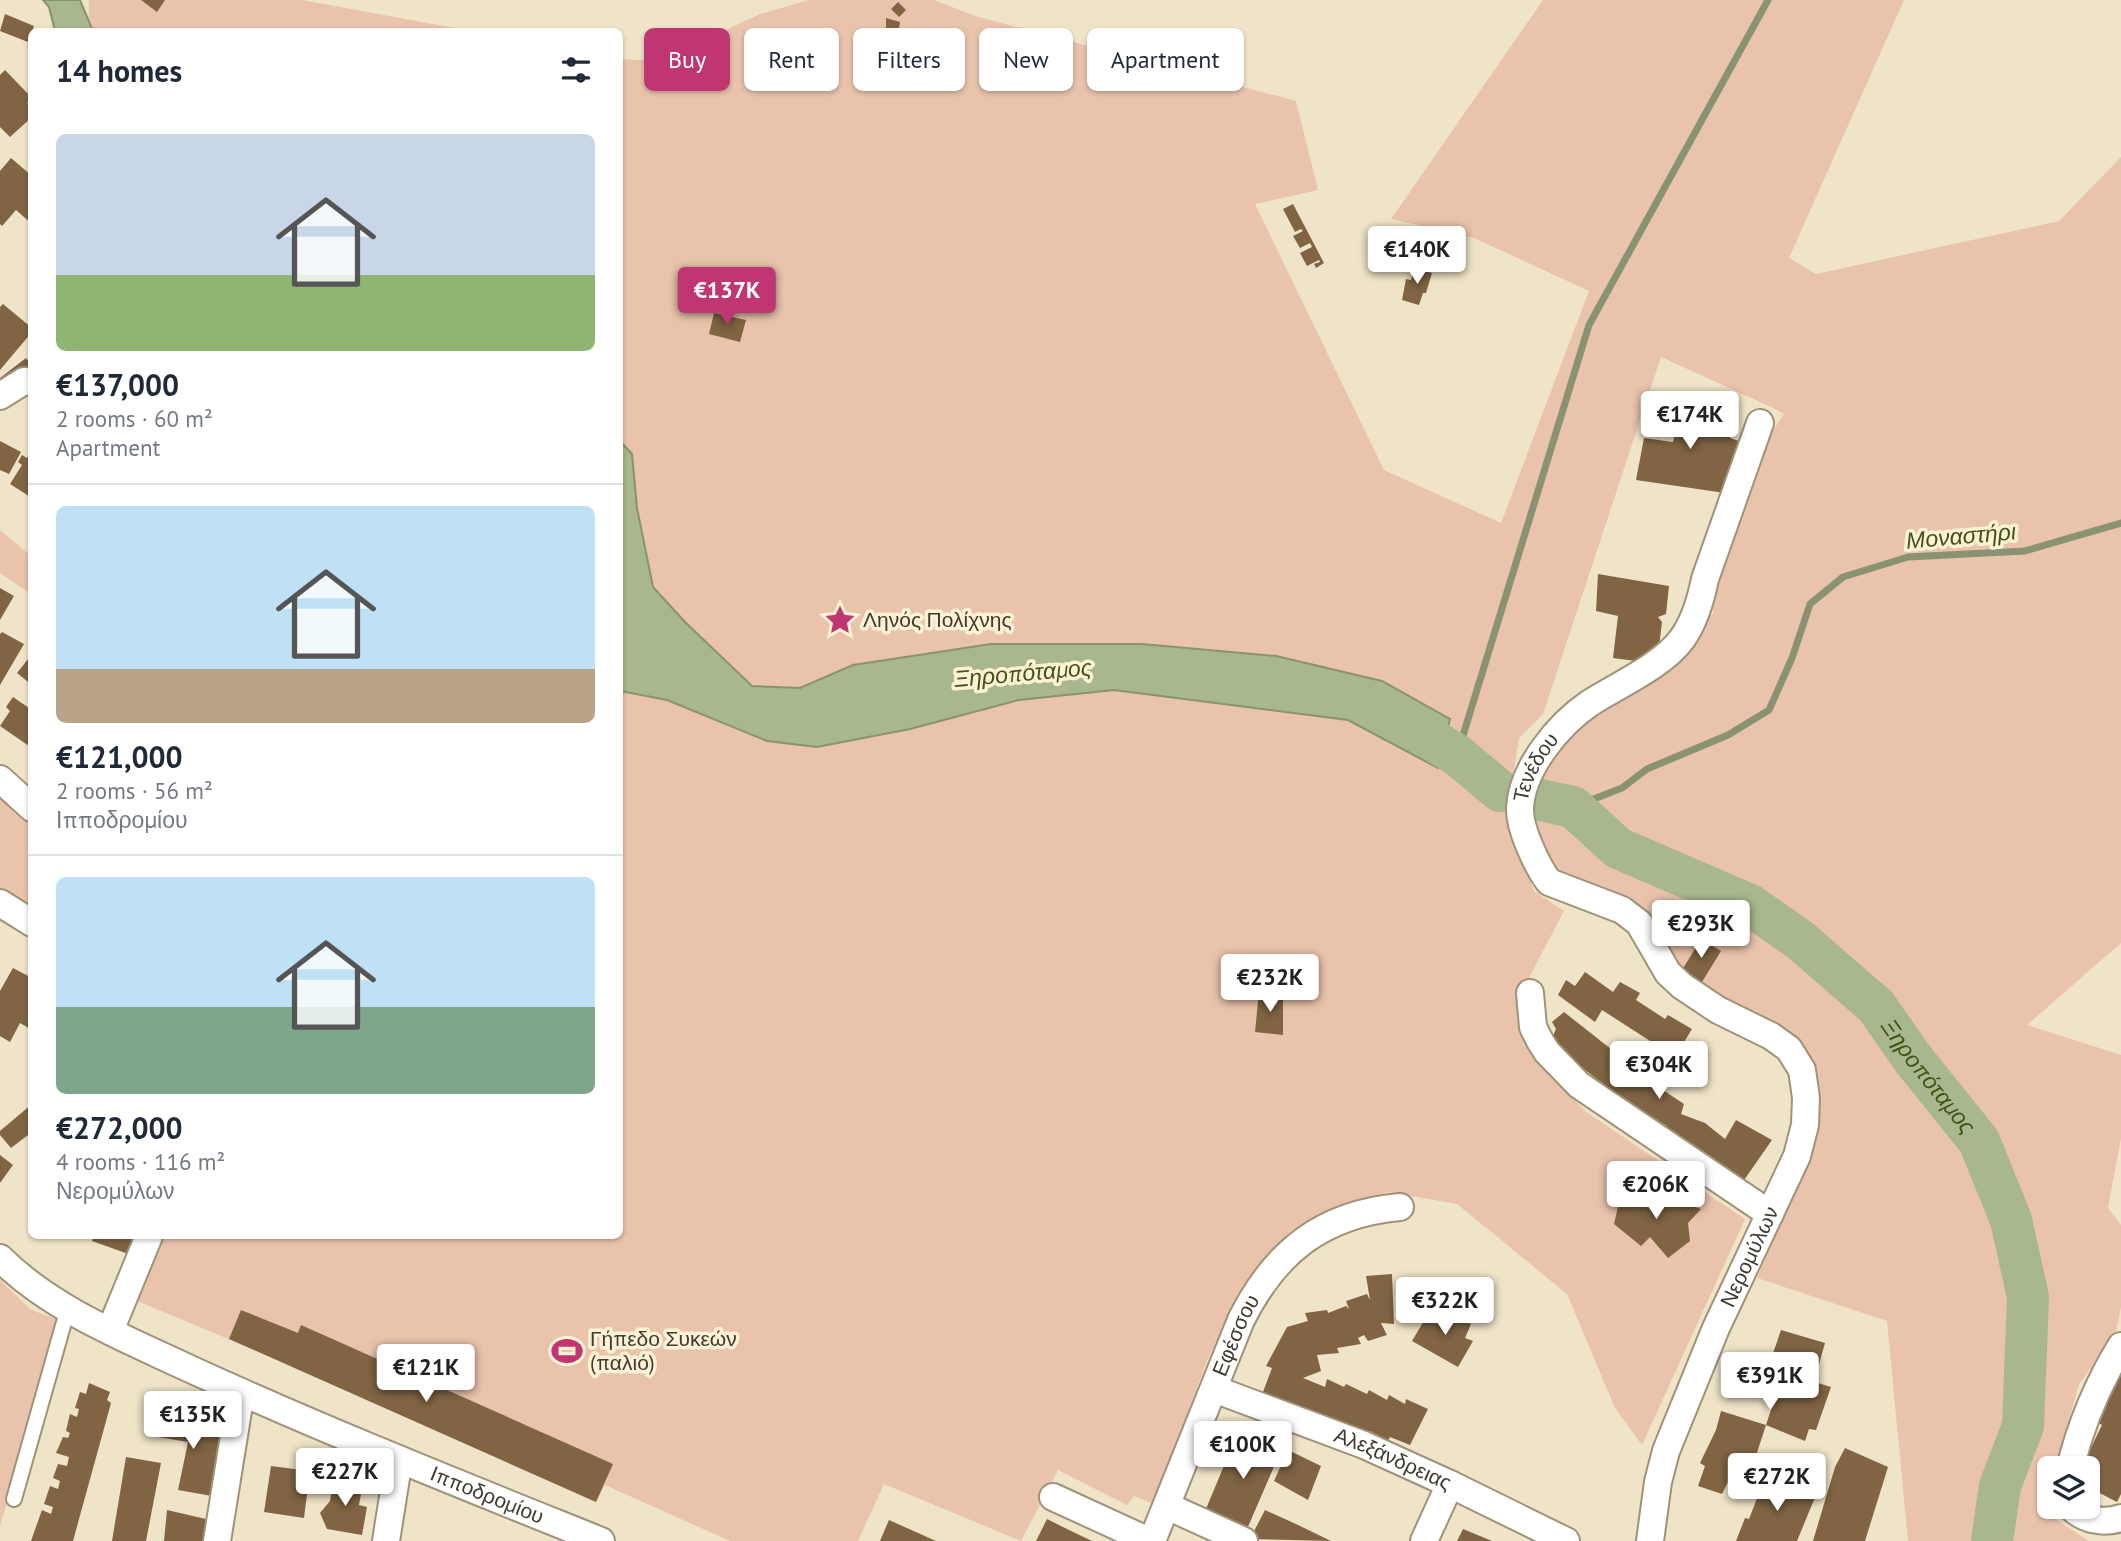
<!DOCTYPE html>
<html lang="en">
<head>
<meta charset="utf-8">
<style>
  :root { --surface:#fff; --page:#f2f2f3; --text:#1f2937; --muted:#747a83; --line:#e0e1e3; --accent:#bf3672 }
  body { margin:0; font-family:"PT Sans",sans-serif; background:var(--page); color:var(--text); height:100vh; display:flex; flex-direction:column; font-size:26px; white-space:nowrap }
  * { box-sizing:border-box; margin:0 }
  p { font-size:23px; color:var(--muted) }
  .icon { flex:none; width:38px; height:38px; fill:none; stroke:currentColor; stroke-width:2; stroke-linecap:round; stroke-linejoin:round }
  .map { position:relative; flex:1; overflow:hidden }
  .drawer { position:absolute; left:28px; top:28px; width:595px; height:1211px; display:flex; flex-direction:column; background:var(--surface); border-radius:10px; box-shadow:0 2px 5px #0004 }
  .drawer>* { flex:none }
  .hud { position:absolute; left:644px; top:28px; width:665px; height:63px; display:flex; gap:14px }
  .buttons { position:absolute; left:2037px; top:1456px; display:grid; gap:14px }
  .buttons a { display:grid; place-items:center; width:63px; height:63px; border-radius:10px; background:var(--surface); box-shadow:0 2px 5px #0004; font-size:35px }
  .price { position:absolute; translate:-50% -60px; padding:0 16px; border-radius:7px; background:#fff; color:#222; font-size:23px; line-height:46px; filter:drop-shadow(0 2px 4px #0008) }
  .price::after { content:''; position:absolute; left:50%; top:42px; width:21px; height:16px; margin-left:-10px; background:inherit; clip-path:polygon(0 0,100% 0,50% 100%) }
  .price.active { background:var(--accent); color:#fff }
  ul { padding:0; list-style:none }
  li { display:grid; align-content:center; gap:14px; height:371px; padding:0 28px }
  li+li { border-top:2px solid var(--line) }
  li span { display:grid; place-items:center; height:217px; border-radius:10px; color:#555 }
  li>.icon { margin-inline-start:auto }
  span .icon { width:126px; height:126px; fill:#fffc; stroke-width:1 }
  li b { font-size:30px }
  h2 { display:flex; justify-content:space-between; align-items:center; height:84px; padding:0 28px; font-size:30px }
  .chip { padding:0 24px; border-radius:10px; background:var(--surface); box-shadow:0 2px 5px #0004; font-size:24px; line-height:63px }
  .chip.active { background:var(--accent); color:#fff }
  .map>svg:first-child { display:block }
  .green { fill:#e9c3ac }
  .water { fill:#a8b78d; stroke:#899271; stroke-width:2 }
  .lines { fill:none; stroke-linecap:round; stroke-linejoin:round }
  .stream { stroke:#899271; stroke-width:7 }
  .river { stroke:#a8b78d; stroke-width:42 }
  .building { fill:#806443 }
  .service-casing { stroke:#9e9379; stroke-width:18 }
  .minor-casing { stroke:#9e9379; stroke-width:30 }
  .service { stroke:#fff; stroke-width:14 }
  .minor { stroke:#fff; stroke-width:26 }
  .labels { text-anchor:middle; stroke-width:7; stroke-linejoin:round; paint-order:stroke }
  .poi-label { font-size:21px; fill:#403b30; stroke:#fdf2d5; text-anchor:start }
  .street-label { font-size:21px; fill:#403b30; stroke:#fdf2d5 }
  .water-label { font-size:23px; font-style:italic; fill:#425415; stroke:#fdf2d5 }
</style>
</head>
<body>
<div class="map">
<svg width="2121" height="1541" viewBox="0 0 2121 1541">
  <rect width="100%" height="100%" fill="#f0e4c8"/>
  <path class="green" d="M 89,0 L 302,0 L 471,31 L 88,32 Z
    M 809,0 L 934,0 L 975,16 L 1296,101 L 1318,190 L 1255,204 L 1384,470 L 1501,523 L 1589,291 L 1474,238 L 1391,219 L 1543,0 L 1904,0 L 1789,258 L 1816,274 L 2059,221 L 2121,157 L 2121,943 L 2027,1025 L 2121,1055 L 2121,1138 L 2108,1208 L 2121,1225 L 2121,1307 L 2115,1336 L 2079,1384 L 2068,1423 L 2066,1445 L 2059,1468 L 2049,1468 L 2049,1499 L 2043,1511 L 2089,1541 L 1908,1541 L 1887,1321 L 1757,1278 L 1809,1157 L 1818,1125 L 1817,1108 L 1747,1014 L 1682,970 L 1560,876 L 1552,865 L 1526,808 L 1560,740 L 1698,630 L 1714,612 L 1705,593 L 1761,448 L 1784,414 L 1771,407 L 1661,357 L 1543,714 L 1519,738 L 1507,815 L 1534,891 L 1564,911 L 1522,991 L 1530,1049 L 1585,1111 L 1745,1219 L 1642,1445 L 1615,1408 L 1567,1294 L 1457,1204 L 1389,1192 L 1347,1203 L 1293,1230 L 1270,1252 L 1250,1276 L 1237,1297 L 1207,1361 L 1154,1504 L 1134,1496 L 1127,1505 L 1058,1470 L 1021,1541 L 884,1484 L 858,1541 L 730,1541 L 605,1485 L 596,1502 L 284,1362 L 137,1301 L 163,1236 L 620,1236 L 620,59 L 659,61 L 760,14 Z
    M 0,530 L 31,556 L 31,594 L 0,573 Z
    M 0,791 L 31,818 L 31,912 L 0,888 Z
    M 0,1280 L 30,1309 L 62,1322 L 0,1526 Z"/>
  <path class="water" d="M 43,0 L 80,0 L 93,31 L 55,31 L 49,7 Z
    M 620,441 L 632,454 L 637,508 L 653,587 L 685,622 L 752,686 L 800,688 L 853,665 L 991,644 L 1142,644 L 1276,656 L 1382,681 L 1450,719 L 1438,768 L 1348,720 L 1114,690 L 1019,700 L 910,729 L 817,747 L 767,741 L 667,700 L 620,691 Z"/>
  <g class="lines">
    <path class="stream" d="M 1457,755 L 1589,325 L 1768,0
      M 1573,807 L 1622,788 L 1647,769 L 1728,735 L 1769,710 L 1792,658 L 1810,604 L 1843,577 L 1908,557 L 2025,551 L 2121,523"/>
    <g class="river">
      <path d="M 1395,717 L 1457,755 L 1500,791"/>
      <path id="s1" d="M 1531,798 L 1573,807 L 1618,848 L 1750,905 L 1800,940 L 1876,1006 L 1913,1059 L 1979,1141 L 2011,1220 L 2028,1297 L 2023,1426 L 2000,1486 L 1992,1541"/>
    </g>
  </g>
  <path class="building" d="M 141,0 L 165,0 L 157,12 Z
    M 898,2 L 906,10 L 899,17 L 891,9 Z
    M 5,14 L 34,26 L 28,42 L 0,31 Z
    M 886,18 L 900,22 L 899,29 L 894,28 L 893,33 L 886,32 Z
    M 917,32 L 943,45 L 937,58 L 911,45 Z
    M 935,67 L 941,76 L 922,89 L 917,80 Z
    M 5,70 L 32,98 L 27,103 L 32,108 L 32,117 L 10,137 L 0,127 L 0,75 Z
    M 11,158 L 32,176 L 32,224 L 16,210 L 2,226 L 0,224 L 0,171 Z
    M 1293,204 L 1324,263 L 1316,268 L 1314,264 L 1320,262 L 1319,260 L 1307,266 L 1300,253 L 1312,247 L 1310,243 L 1300,248 L 1293,236 L 1303,231 L 1301,229 L 1295,232 L 1283,209 Z
    M 1414,268 L 1432,273 L 1426,293 L 1423,293 L 1419,305 L 1402,300 L 1406,279 L 1411,280 Z
    M 3,304 L 32,328 L 32,332 L 0,370 L 0,307 Z
    M 714,313 L 746,320 L 740,342 L 709,334 Z
    M 26,358 L 32,366 L 32,371 L 0,396 L 0,378 Z
    M 1660,402 L 1690,407 L 1732,421 L 1730,438 L 1739,441 L 1725,493 L 1636,480 L 1644,438 L 1673,442 L 1677,428 L 1657,423 Z
    M 0,441 L 21,452 L 9,474 L 0,470 Z
    M 32,450 L 32,498 L 10,484 L 22,465 L 18,462 L 22,455 L 27,458 Z
    M 1598,574 L 1669,586 L 1666,614 L 1658,617 L 1662,622 L 1659,647 L 1651,663 L 1613,658 L 1618,616 L 1596,611 Z
    M 0,588 L 14,596 L 0,620 Z
    M 2,632 L 24,644 L 0,685 L 0,634 Z
    M 32,654 L 32,685 L 17,673 Z
    M 13,697 L 32,710 L 32,742 L 29,746 L 0,726 L 10,711 L 6,707 Z
    M 1701,939 L 1721,951 L 1702,982 L 1682,970 Z
    M 13,968 L 32,978 L 32,1030 L 20,1023 L 10,1042 L 0,1036 L 0,991 Z
    M 1585,972 L 1613,992 L 1620,982 L 1640,993 L 1636,1000 L 1665,1019 L 1668,1015 L 1692,1029 L 1675,1057 L 1602,1010 L 1595,1022 L 1558,995 L 1566,980 L 1575,986 Z
    M 1259,992 L 1283,993 L 1283,1035 L 1255,1032 Z
    M 1564,1012 L 1663,1090 L 1684,1104 L 1681,1114 L 1705,1123 L 1725,1139 L 1736,1120 L 1772,1140 L 1742,1183 L 1691,1144 L 1673,1137 L 1667,1126 L 1623,1099 L 1568,1057 L 1555,1042 L 1553,1036 L 1556,1029 L 1552,1022 Z
    M 32,1104 L 32,1138 L 28,1135 L 11,1148 L 0,1135 L 0,1131 Z
    M 0,1155 L 13,1165 L 0,1183 Z
    M 1622,1189 L 1655,1201 L 1664,1195 L 1701,1209 L 1688,1223 L 1690,1241 L 1668,1258 L 1650,1237 L 1641,1246 L 1614,1224 Z
    M 94,1236 L 141,1236 L 134,1256 L 92,1241 Z
    M 1392,1274 L 1394,1324 L 1381,1323 L 1387,1335 L 1368,1341 L 1364,1335 L 1358,1338 L 1361,1344 L 1337,1348 L 1339,1353 L 1317,1355 L 1321,1371 L 1303,1378 L 1325,1387 L 1327,1379 L 1344,1387 L 1346,1384 L 1367,1394 L 1369,1390 L 1387,1400 L 1389,1395 L 1405,1404 L 1406,1399 L 1428,1409 L 1410,1445 L 1390,1437 L 1388,1441 L 1370,1431 L 1368,1436 L 1263,1392 L 1272,1368 L 1266,1366 L 1287,1327 L 1308,1321 L 1305,1313 L 1327,1310 L 1328,1313 L 1346,1306 L 1349,1309 L 1346,1301 L 1367,1294 L 1370,1300 L 1366,1276 Z
    M 1438,1308 L 1471,1324 L 1465,1338 L 1473,1341 L 1458,1367 L 1412,1341 L 1425,1319 L 1431,1321 Z
    M 241,1310 L 298,1333 L 301,1325 L 613,1464 L 596,1502 L 229,1339 Z
    M 1781,1330 L 1825,1343 L 1819,1364 L 1813,1363 L 1808,1380 L 1831,1387 L 1816,1430 L 1809,1429 L 1805,1441 L 1766,1425 L 1753,1465 L 1739,1460 L 1722,1494 L 1698,1486 L 1705,1466 L 1700,1463 L 1716,1430 L 1721,1411 L 1766,1425 L 1783,1373 L 1768,1368 Z
    M 2121,1366 L 2121,1494 L 2117,1502 L 2088,1487 L 2088,1468 L 2083,1468 L 2083,1464 L 2102,1425 L 2091,1419 Z
    M 89,1383 L 110,1392 L 107,1400 L 111,1403 L 73,1541 L 31,1541 L 42,1510 L 51,1514 L 53,1507 L 44,1504 L 50,1486 L 58,1489 L 60,1481 L 53,1478 L 58,1464 L 67,1466 L 69,1457 L 56,1453 L 63,1437 L 68,1438 L 70,1433 L 66,1431 L 70,1414 L 77,1417 L 79,1409 L 75,1408 L 80,1392 L 86,1394 Z
    M 162,1409 L 195,1416 L 192,1426 L 221,1432 L 212,1496 L 178,1490 L 188,1442 L 158,1437 Z
    M 1243,1428 L 1281,1444 L 1273,1469 L 1244,1536 L 1203,1516 L 1231,1449 Z
    M 1845,1448 L 1888,1467 L 1865,1541 L 1813,1541 L 1835,1467 Z
    M 1288,1450 L 1321,1466 L 1308,1500 L 1274,1481 Z
    M 126,1457 L 161,1463 L 146,1541 L 112,1541 Z
    M 271,1466 L 310,1471 L 304,1518 L 264,1512 Z
    M 1766,1475 L 1816,1495 L 1797,1541 L 1736,1541 L 1745,1518 L 1749,1519 Z
    M 334,1478 L 363,1483 L 359,1505 L 367,1507 L 362,1535 L 327,1529 L 320,1513 L 330,1501 Z
    M 167,1510 L 206,1519 L 204,1541 L 164,1541 Z
    M 1265,1510 L 1296,1524 L 1331,1541 L 1250,1539 Z
    M 1047,1519 L 1067,1529 L 1092,1541 L 1036,1541 Z
    M 889,1520 L 936,1541 L 880,1541 Z
    M 1463,1529 L 1492,1541 L 1457,1541 Z"/>
  <g class="lines">
    <g class="service-casing">
      <path id="service" d="M 14,1499 L 68,1308"/>
    </g>
    <g class="minor-casing">
      <g id="minor">
        <path d="M 0,396 L 24,381 L 32,382"/>
        <path d="M 0,779 L 32,808"/>
        <path d="M 0,903 L 32,923"/>
        <path d="M 1530,993 L 1533,1027 L 1540,1041 L 1547,1052 L 1579,1085 L 1770,1214"/>
        <path id="s2" d="M 0,1258 C 51,1309 124,1338 188,1368 C 323,1430 462,1485 601,1541"/>
        <path d="M 110,1331 L 149,1236"/>
        <path id="s3" d="M 1214,1389 L 1364,1445 L 1450,1484 L 1566,1541"/>
        <path d="M 2070,1468 C 2081,1424 2097,1385 2121,1346"/>
        <path d="M 1053,1497 L 1149,1541"/>
        <path d="M 1167,1506 L 1244,1541"/>
        <path d="M 2071,1507 C 2084,1520 2104,1524 2121,1518"/>
        <path d="M 217,1541 L 241,1392"/>
        <path d="M 386,1541 L 399,1459"/>
        <path id="s4" d="M 1152,1541 L 1241,1320 C 1275,1252 1322,1214 1400,1207"/>
        <path d="M 1424,1541 L 1450,1484"/>
        <path id="s5" d="M 1650,1541 L 1658,1482 L 1666,1451 L 1716,1328 L 1797,1156 L 1805,1125 L 1806,1098 L 1802,1070 L 1789,1049 L 1771,1036 L 1718,1010 L 1682,986 L 1668,973 L 1639,923 L 1622,910 L 1549,882 C 1537,866 1519,828 1520,808 C 1522,768 1559,724 1590,703 C 1618,685 1662,666 1682,639 C 1695,621 1701,599 1705,579 L 1760,423"/>
      </g>
    </g>
    <use href="#service" class="service"/>
    <use href="#minor" class="minor"/>
  </g>
  <defs>
    <g id="sight-bare" transform="scale(2.415)"><path d="M0-6L1.8-2.2L6-1.7L2.9 1.2L3.7 5.4L0 3.3L-3.7 5.4L-2.9 1.2L-6-1.7L-1.8-2.2Z" fill="#bf3672" stroke="#fdf2d5" stroke-width="2.5" paint-order="stroke"/></g>
    <g id="stadium-bare" transform="scale(2.415)"><path d="M0-5a6.5 5 0 1 0 0 10a6.5 5 0 1 0 0-10ZM-3.5-1.8h7v3.6h-7Z" fill="#bf3672" stroke="#fdf2d5" stroke-width="2.5" paint-order="stroke"/></g>
  </defs>
  <g fill-rule="evenodd">
    <use href="#sight-bare" x="840" y="620"/>
    <use href="#stadium-bare" x="567" y="1351"/>
  </g>
  <g class="labels">
    <g class="poi-label">
      <text x="863" y="627">Ληνός Πολίχνης</text>
      <text x="590" y="1346">Γήπεδο Συκεών<tspan x="590" dy="24">(παλιό)</tspan></text>
    </g>
    <g class="street-label">
      <text dy="7" stroke="none"><textPath href="#s5" startOffset="952">Τενέδου</textPath></text>
      <text dy="7" stroke="none"><textPath href="#s5" startOffset="303">Νερομύλων</textPath></text>
      <text dy="7" stroke="none"><textPath href="#s4" startOffset="222">Εφέσσου</textPath></text>
      <text dy="7" stroke="none"><textPath href="#s3" startOffset="192">Αλεξάνδρειας</textPath></text>
      <text dy="7" stroke="none"><textPath href="#s2" startOffset="544">Ιπποδρομίου</textPath></text>
    </g>
    <g class="water-label">
      <text transform="translate(1961 536) rotate(-5)" y="8">Μοναστήρι</text>
      <text transform="translate(1023 673) rotate(-5)" y="8">Ξηροπόταμος</text>
      <text dy="8" stroke="none"><textPath href="#s1" startOffset="497">Ξηροπόταμος</textPath></text>
    </g>
  </g>
</svg>
<div class="buttons">
<a><svg class="icon" aria-label="layers" viewBox="0 0 24 24"><path d="M12 4l9 5-9 5-9-5zM3 14l9 5 9-5"/></svg></a>
</div>
<b class="price" style="left:1417px;top:286px">€140K</b>
<b class="price active" style="left:727px;top:327px">€137K</b>
<b class="price" style="left:1690px;top:451px">€174K</b>
<b class="price" style="left:1701px;top:960px">€293K</b>
<b class="price" style="left:1270px;top:1014px">€232K</b>
<b class="price" style="left:1659px;top:1101px">€304K</b>
<b class="price" style="left:1656px;top:1221px">€206K</b>
<b class="price" style="left:1445px;top:1337px">€322K</b>
<b class="price" style="left:426px;top:1404px">€121K</b>
<b class="price" style="left:1770px;top:1412px">€391K</b>
<b class="price" style="left:193px;top:1451px">€135K</b>
<b class="price" style="left:1243px;top:1481px">€100K</b>
<b class="price" style="left:345px;top:1508px">€227K</b>
<b class="price" style="left:1777px;top:1513px">€272K</b>
<div class="hud">
<a class="chip active">Buy</a>
<a class="chip">Rent</a>
<a class="chip">Filters</a>
<a class="chip">New</a>
<a class="chip">Apartment</a>
</div>
<section class="drawer">
<h2>14 homes<svg class="icon" aria-label="filters" viewBox="0 0 24 24"><path d="M4 7h16M4 17h16"/><circle cx="9" cy="7" r="2"/><circle cx="15" cy="17" r="2"/></svg></h2>
<ul>
<li><span style="background:linear-gradient(#c9d6e8 65%,#8fb573 0)"><svg class="icon" aria-label="home" viewBox="0 0 24 24"><path d="M3 11l9-7 9 7M6 9v11h12V9"/></svg></span><div><b>€137,000</b><p>2 rooms · 60 m²</p><p>Apartment</p></div></li>
<li><span style="background:linear-gradient(#bfe0f5 75%,#b9a48a 0)"><svg class="icon" aria-label="home" viewBox="0 0 24 24"><path d="M3 11l9-7 9 7M6 9v11h12V9"/></svg></span><div><b>€121,000</b><p>2 rooms · 56 m²</p><p>Ιπποδρομίου</p></div></li>
<li><span style="background:linear-gradient(#bfe0f5 60%,#7fa58c 0)"><svg class="icon" aria-label="home" viewBox="0 0 24 24"><path d="M3 11l9-7 9 7M6 9v11h12V9"/></svg></span><div><b>€272,000</b><p>4 rooms · 116 m²</p><p>Νερομύλων</p></div></li>
</ul>
</section>
</div>
</body>
</html>
